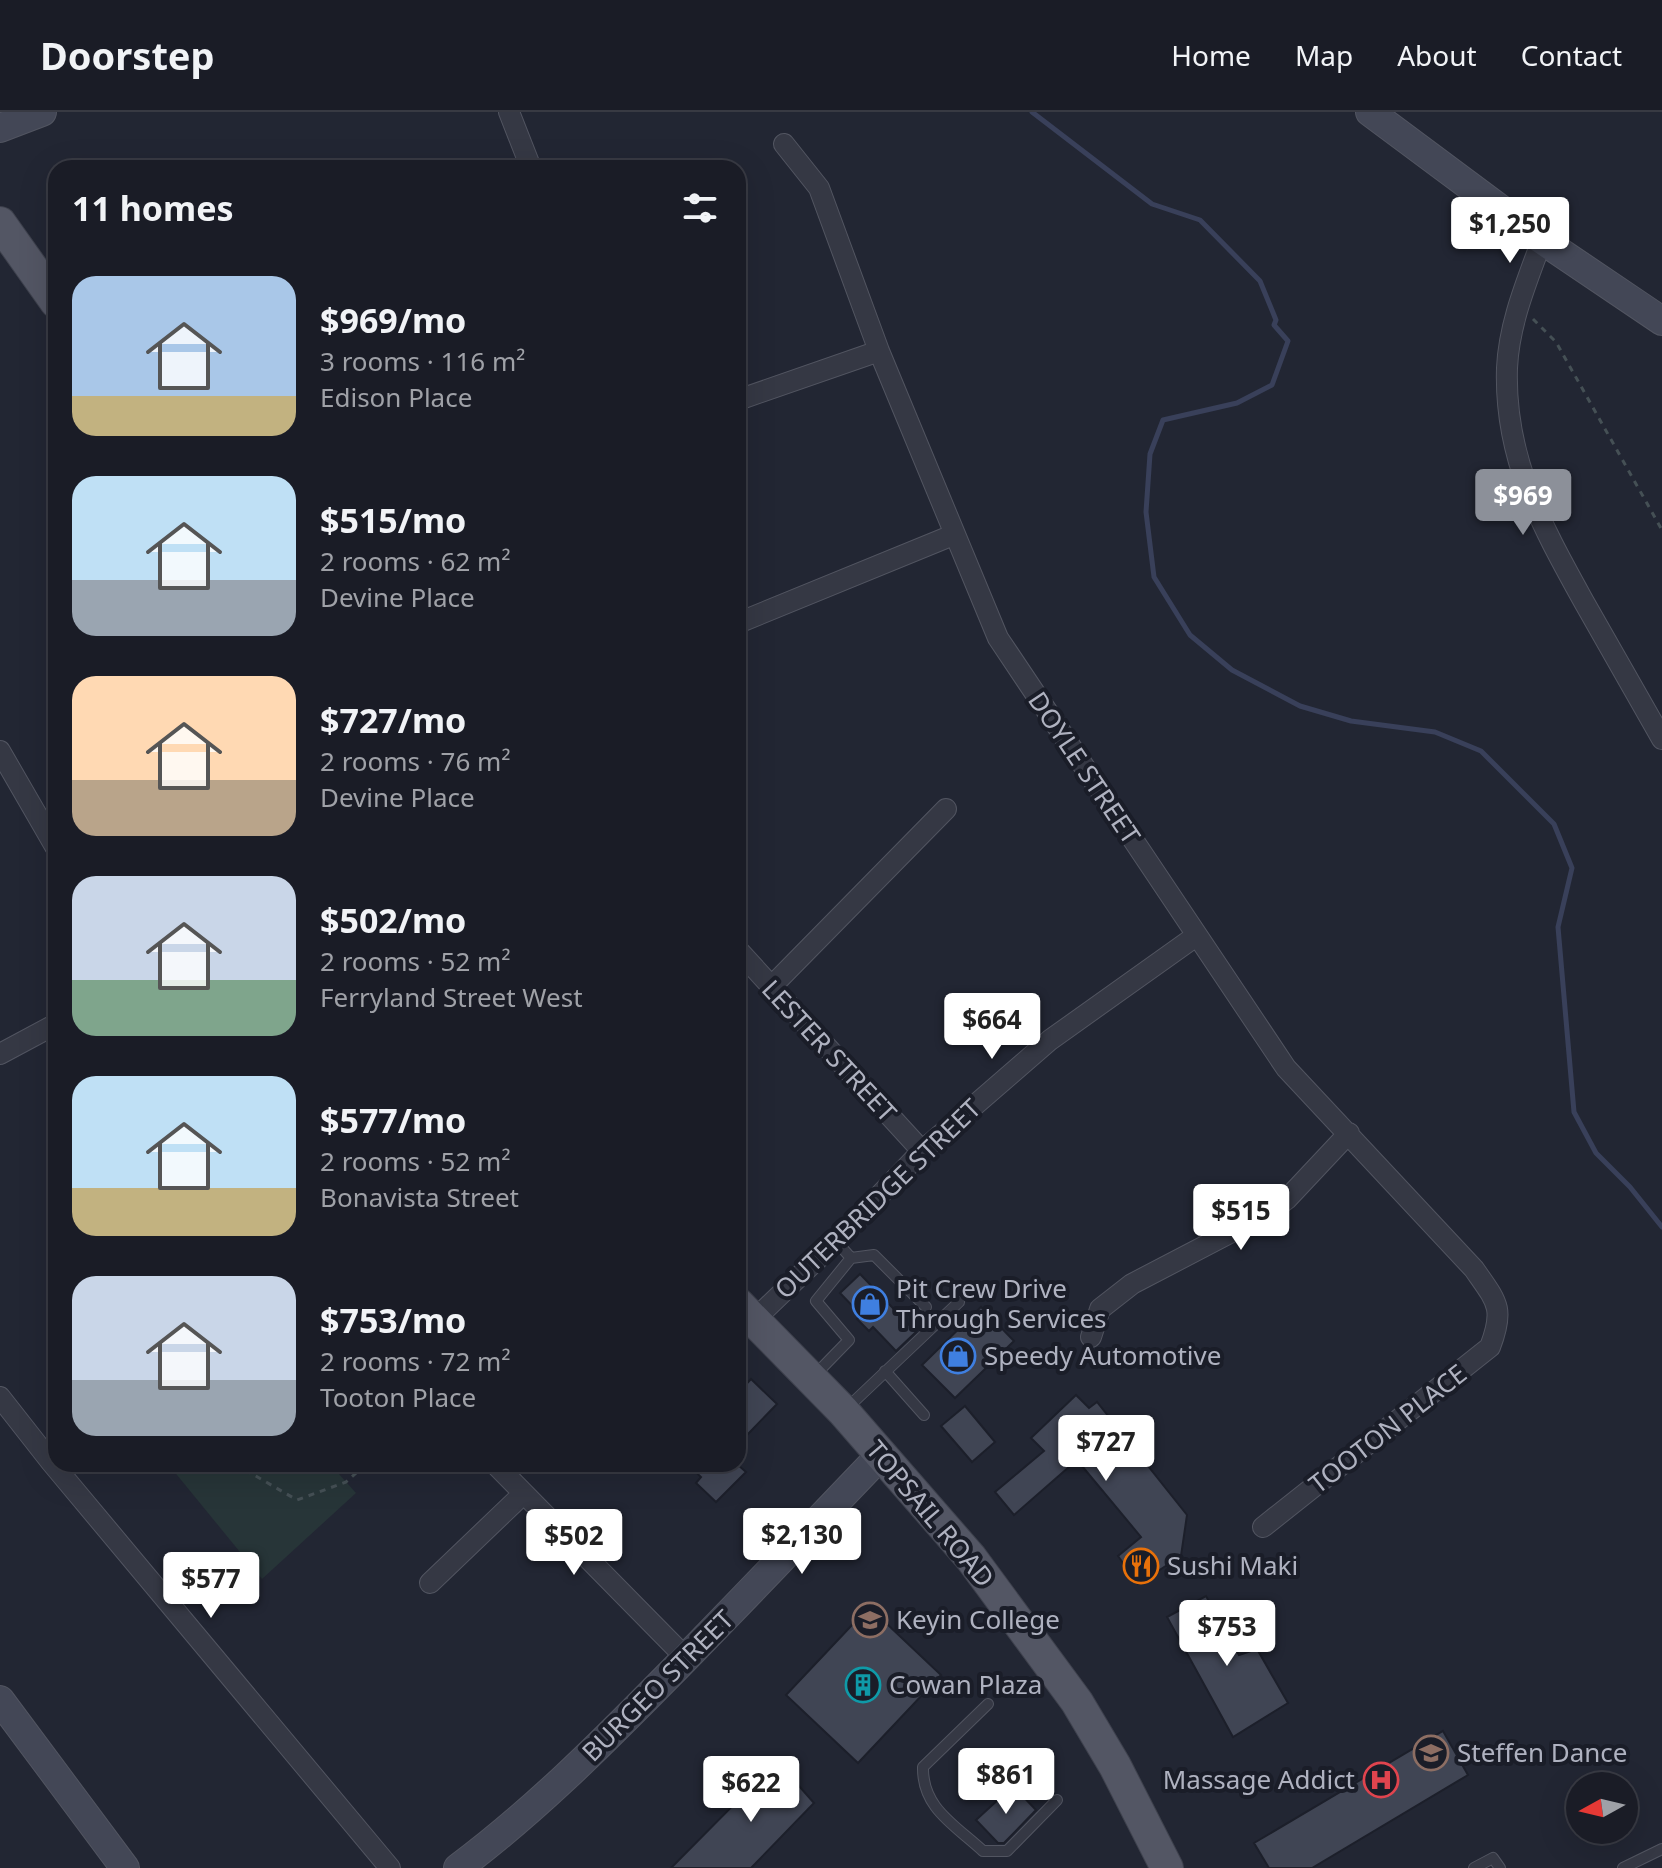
<!DOCTYPE html>
<html lang="en">
<head>
<meta charset="utf-8">
<style>
  :root { --surface:#1a1c26; --page:#272932; --text:#f1f3f6; --muted:#9fa1a7; --line:#383a43; --accent:#8c9099 }
  body { margin:0; font-family:"Noto Sans",sans-serif; background:var(--page); color:var(--text); height:100vh; display:flex; flex-direction:column; font-size:30px; white-space:nowrap }
  * { box-sizing:border-box; margin:0 }
  p { font-size:26px; color:var(--muted) }
  .icon { flex:none; width:44px; height:44px; fill:none; stroke:currentColor; stroke-width:2; stroke-linecap:round; stroke-linejoin:round }
  .map { position:relative; flex:1; overflow:hidden }
  .sheet { position:absolute; left:48px; top:48px; width:698px; height:1312px; display:flex; flex-direction:column; background:var(--surface); border-radius:24px; box-shadow:0 8px 32px #0002,0 0 0 2px var(--line) }
  .sheet>* { flex:none }
  .needle { width:52px; rotate:262deg }
  .buttons { position:absolute; left:1566px; top:1660px; display:grid; gap:16px }
  .buttons a { display:grid; place-items:center; width:72px; height:72px; border-radius:50%; background:var(--surface); box-shadow:0 8px 32px #0002,0 0 0 2px var(--line); font-size:40px }
  .price { position:absolute; translate:-50% -68px; padding:0 18px; border-radius:8px; background:#fff; color:#222; font-size:26px; line-height:52px; filter:drop-shadow(0 2px 4px #0008) }
  .price::after { content:''; position:absolute; left:50%; top:48px; width:24px; height:18px; margin-left:-12px; background:inherit; clip-path:polygon(0 0,100% 0,50% 100%) }
  .price.on { background:var(--accent); color:#fff }
  ul { padding:0; list-style:none }
  li { display:flex; align-items:center; gap:24px; height:200px; padding:0 24px }
  li span { display:grid; place-items:center; flex:none; width:224px; height:160px; border-radius:24px; color:#555 }
  li>.icon { margin-inline-start:auto }
  span .icon { width:96px; height:96px; fill:#fffc; stroke-width:1 }
  li b { font-size:34px }
  h2 { display:flex; justify-content:space-between; align-items:center; height:96px; padding:0 24px; font-size:34px }
  header { display:flex; align-items:center; gap:48px; box-sizing:border-box; height:112px; padding:0 40px; background:var(--surface); border-bottom:2px solid var(--line) }
  header strong { font-size:38px }
  nav { display:flex; gap:44px; margin-inline-start:auto; font-size:28px }
  .map>svg:first-child { display:block }
  .green { fill:#273538 }
  .lines { fill:none; stroke-linecap:round; stroke-linejoin:round }
  .stream { stroke:#39405a; stroke-width:5 }
  .building { fill:#404554; stroke:#1c1f2a; stroke-width:2 }
  .lane-casing { stroke:#525561; stroke-width:12 }
  .street-casing { stroke:#525561; stroke-width:22 }
  .secondary-casing { stroke:#525561; stroke-width:30 }
  .primary-casing { stroke:#3e414d; stroke-width:34 }
  .path { stroke:#455055; stroke-width:3; stroke-dasharray:6 6; stroke-linecap:butt }
  .lane { stroke:#353844; stroke-width:10 }
  .street { stroke:#353844; stroke-width:20 }
  .secondary { stroke:#434756; stroke-width:28 }
  .primary { stroke:#535664; stroke-width:32 }
  .labels { text-anchor:middle; stroke-width:8; stroke-linejoin:round; paint-order:stroke }
  .street-label { font-size:26px; fill:#afb2c0; stroke:#1a1d28 }
  .poi-label { font-size:26px; fill:#afb2c0; stroke:#1a1d28; text-anchor:start }
</style>
</head>
<body>
<header>
<strong>Doorstep</strong>
<nav><a>Home</a><a>Map</a><a>About</a><a>Contact</a></nav>
</header>
<div class="map">
<svg width="1662" height="1756" viewBox="0 0 1662 1756">
  <rect width="100%" height="100%" fill="#222633"/>
  <path class="green" d="M 168,1352 L 330,1352 L 356,1381 L 262,1467 Z"/>
  <g class="lines">
    <path class="stream" d="M 1032,0 L 1152,92 L 1200,108 L 1260,169 L 1276,208 L 1274,213 L 1288,229 L 1272,273 L 1237,291 L 1163,308 L 1150,342 L 1146,400 L 1154,465 L 1190,523 L 1232,558 L 1300,594 L 1351,609 L 1435,620 L 1481,639 L 1554,712 L 1572,756 L 1558,815 L 1574,1000 L 1596,1041 L 1630,1075 L 1662,1115"/>
  </g>
  <path class="building" d="M 860,1162 L 916,1220 L 896,1239 L 873,1215 L 869,1219 L 857,1207 L 861,1203 L 840,1181 Z
    M 981,1195 L 1014,1229 L 955,1286 L 922,1253 Z
    M 751,1267 L 777,1292 L 747,1323 L 738,1315 L 738,1281 Z
    M 1076,1283 L 1089,1296 L 1097,1290 L 1187,1403 L 1181,1444 L 1138,1472 L 1118,1444 L 1141,1425 L 1077,1348 L 1014,1403 L 995,1380 L 1044,1339 L 1031,1326 Z
    M 965,1294 L 995,1330 L 972,1350 L 941,1314 Z
    M 687,1352 L 737,1352 L 746,1360 L 716,1390 L 696,1371 L 701,1365 Z
    M 1206,1484 L 1239,1543 L 1257,1537 L 1288,1591 L 1233,1625 L 1167,1505 Z
    M 869,1495 L 941,1563 L 858,1651 L 786,1583 Z
    M 1443,1619 L 1468,1663 L 1312,1756 L 1269,1756 L 1254,1731 Z
    M 777,1649 L 814,1691 L 751,1756 L 671,1756 Z
    M 1013,1674 L 1036,1698 L 1004,1731 L 998,1731 L 976,1708 Z"/>
  <g class="lines">
    <g class="lane-casing">
      <path id="lane" d="M 851,1146 L 874,1143 L 926,1195
        M 885,1259 L 924,1303
        M 813,1265 L 849,1228 L 816,1189 L 851,1146 L 836,1129
        M 845,1298 L 959,1190
        M 988,1592 L 923,1655 C 922,1696 955,1713 983,1739 L 1007,1739 L 1057,1688
        M 1474,1756 L 1493,1746 L 1500,1756
        M 1623,1756 L 1662,1737"/>
    </g>
    <g class="street-casing">
      <path id="street" d="M 509,0 L 531,56
        M 784,32 L 819,76 L 879,239 L 998,526 L 1286,956 L 1474,1157 C 1497,1190 1505,1196 1490,1235 L 1263,1415
        M 1542,128 C 1527,169 1509,211 1507,256 C 1504,347 1542,414 1584,490 C 1610,536 1636,581 1662,627
        M 738,288 L 879,239
        M 738,511 L 953,423
        M 0,639 L 56,736
        M 738,838 L 922,1039
        M 770,876 L 946,697
        M 0,942 L 56,912
        M 754,1208 L 836,1129 L 922,1039 L 1050,928 L 1196,824
        M 1091,1225 L 1100,1197 L 1132,1172 L 1268,1101 L 1287,1087 L 1349,1021
        M 0,1285 L 51,1350 L 390,1756
        M 495,1352 L 686,1546
        M 430,1471 L 523,1382"/>
    </g>
    <g class="secondary-casing">
      <path id="secondary" d="M 1370,0 L 1542,128 L 1662,209
        M 0,16 L 42,0
        M 0,1588 L 125,1756
        M 458,1756 C 533,1700 599,1634 665,1567 C 737,1494 808,1419 880,1344"/>
    </g>
    <g class="primary-casing">
      <path id="primary" d="M 0,111 L 56,190
        M 738,1192 L 843,1299 L 971,1446 L 1077,1590 L 1115,1654 L 1167,1756"/>
    </g>
    <path class="path" d="M 1533,207 L 1556,230 L 1662,418
      M 235,1352 L 297,1388 L 346,1370 L 366,1352"/>
    <use href="#lane" class="lane"/>
    <use href="#street" class="street"/>
    <use href="#secondary" class="secondary"/>
    <use href="#primary" class="primary"/>
  </g>
  <defs>
    <g id="shop-ring" transform="scale(1.8)"><circle r="9.5" fill="#1a1d28" stroke="#3f7fe0" stroke-width="1.5"/><path d="M-5-2.5h2.3a2.7 3.5 0 0 1 5.4 0H5L5.5 6h-11ZM-1.5-2.5h3a1.5 2.3 0 0 0-3 0Z" fill="#3f7fe0"/></g>
    <g id="restaurant-ring" transform="scale(1.8)"><circle r="9.5" fill="#1a1d28" stroke="#e8710a" stroke-width="1.5"/><path d="M-5-6h1v4h1v-4h1v4h1v-4h1v5L-1.5 .5V6h-2V.5L-5-1ZM5-6V6H3V1.5H1.5Q1.5-4 5-6Z" fill="#e8710a"/></g>
    <g id="university-ring" transform="scale(1.8)"><circle r="9.5" fill="#1a1d28" stroke="#8d6e63" stroke-width="1.5"/><path d="M0-5L7-2L0 1L-7-2ZM-4 1L0 2.5L4 1V4Q0 6-4 4Z" fill="#8d6e63"/></g>
    <g id="building-ring" transform="scale(1.8)"><circle r="9.5" fill="#1a1d28" stroke="#0f9aa8" stroke-width="1.5"/><path d="M-4-6H4V6H1V3H-1V6H-4ZM-2.5-4.3h1.7v1.8h-1.7ZM.8-4.3h1.7v1.8H.8ZM-2.5-1h1.7V.8h-1.7ZM.8-1h1.7V.8H.8Z" fill="#0f9aa8"/></g>
    <g id="school-ring" transform="scale(1.8)"><circle r="9.5" fill="#1a1d28" stroke="#8d6e63" stroke-width="1.5"/><path d="M0-5L7-2L0 1L-7-2ZM-4 1L0 2.5L4 1V4Q0 6-4 4Z" fill="#8d6e63"/></g>
    <g id="hospital-ring" transform="scale(1.8)"><circle r="9.5" fill="#1a1d28" stroke="#e0444e" stroke-width="1.5"/><path d="M-5-5h3v3.5h4V-5h3V5h-3V1.5h-4V5h-3Z" fill="#e0444e"/></g>
  </defs>
  <g fill-rule="evenodd">
    <use href="#shop-ring" x="870" y="1192"/>
    <use href="#shop-ring" x="958" y="1244"/>
    <use href="#restaurant-ring" x="1141" y="1454"/>
    <use href="#university-ring" x="870" y="1508"/>
    <use href="#building-ring" x="863" y="1573"/>
    <use href="#school-ring" x="1431" y="1641"/>
    <use href="#hospital-ring" x="1381" y="1668"/>
  </g>
  <g class="labels">
    <g class="street-label">
      <text transform="translate(1084 656) rotate(56)" y="9">DOYLE STREET</text>
      <text transform="translate(829 939) rotate(47)" y="9">LESTER STREET</text>
      <text transform="translate(878 1087) rotate(-44)" y="9">OUTERBRIDGE STREET</text>
      <text transform="translate(1388 1317) rotate(-38)" y="9">TOOTON PLACE</text>
      <text transform="translate(930 1402) rotate(50)" y="9">TOPSAIL ROAD</text>
      <text transform="translate(658 1574) rotate(-45)" y="9">BURGEO STREET</text>
    </g>
    <g class="poi-label">
      <text x="896" y="1186">Pit Crew Drive<tspan x="896" dy="30">Through Services</tspan></text>
      <text x="984" y="1253">Speedy Automotive</text>
      <text x="1167" y="1463">Sushi Maki</text>
      <text x="896" y="1517">Keyin College</text>
      <text x="889" y="1582">Cowan Plaza</text>
      <text x="1457" y="1650">Steffen Dance</text>
      <text x="1355" y="1677" text-anchor="end">Massage Addict</text>
    </g>
  </g>
</svg>
<div class="buttons">
<a><svg class="needle" viewBox="-14 -14 28 28"><path d="M0-13l5 13h-10z" fill="#e53935"/><path d="M0 13l5-13h-10z" fill="#9fa1a7"/></svg></a>
</div>
<b class="price" style="left:1510px;top:153px">$1,250</b>
<b class="price on" style="left:1523px;top:425px">$969</b>
<b class="price" style="left:992px;top:949px">$664</b>
<b class="price" style="left:1241px;top:1140px">$515</b>
<b class="price" style="left:1106px;top:1371px">$727</b>
<b class="price" style="left:802px;top:1464px">$2,130</b>
<b class="price" style="left:574px;top:1465px">$502</b>
<b class="price" style="left:211px;top:1508px">$577</b>
<b class="price" style="left:1227px;top:1556px">$753</b>
<b class="price" style="left:1006px;top:1704px">$861</b>
<b class="price" style="left:751px;top:1712px">$622</b>
<section class="sheet">
<h2>11 homes<svg class="icon" aria-label="filters" viewBox="0 0 24 24"><path d="M4 7h16M4 17h16"/><circle cx="9" cy="7" r="2"/><circle cx="15" cy="17" r="2"/></svg></h2>
<ul>
<li><span style="background:linear-gradient(#a9c7e8 75%,#c2b280 0)"><svg class="icon" aria-label="home" viewBox="0 0 24 24"><path d="M3 11l9-7 9 7M6 9v11h12V9"/></svg></span><div><b>$969/mo</b><p>3 rooms · 116 m²</p><p>Edison Place</p></div></li>
<li><span style="background:linear-gradient(#bfe0f5 65%,#9aa5b1 0)"><svg class="icon" aria-label="home" viewBox="0 0 24 24"><path d="M3 11l9-7 9 7M6 9v11h12V9"/></svg></span><div><b>$515/mo</b><p>2 rooms · 62 m²</p><p>Devine Place</p></div></li>
<li><span style="background:linear-gradient(#ffd9b3 65%,#b9a48a 0)"><svg class="icon" aria-label="home" viewBox="0 0 24 24"><path d="M3 11l9-7 9 7M6 9v11h12V9"/></svg></span><div><b>$727/mo</b><p>2 rooms · 76 m²</p><p>Devine Place</p></div></li>
<li><span style="background:linear-gradient(#c9d6e8 65%,#7fa58c 0)"><svg class="icon" aria-label="home" viewBox="0 0 24 24"><path d="M3 11l9-7 9 7M6 9v11h12V9"/></svg></span><div><b>$502/mo</b><p>2 rooms · 52 m²</p><p>Ferryland Street West</p></div></li>
<li><span style="background:linear-gradient(#bfe0f5 70%,#c2b280 0)"><svg class="icon" aria-label="home" viewBox="0 0 24 24"><path d="M3 11l9-7 9 7M6 9v11h12V9"/></svg></span><div><b>$577/mo</b><p>2 rooms · 52 m²</p><p>Bonavista Street</p></div></li>
<li><span style="background:linear-gradient(#c9d6e8 65%,#9aa5b1 0)"><svg class="icon" aria-label="home" viewBox="0 0 24 24"><path d="M3 11l9-7 9 7M6 9v11h12V9"/></svg></span><div><b>$753/mo</b><p>2 rooms · 72 m²</p><p>Tooton Place</p></div></li>
</ul>
</section>
</div>
</body>
</html>
